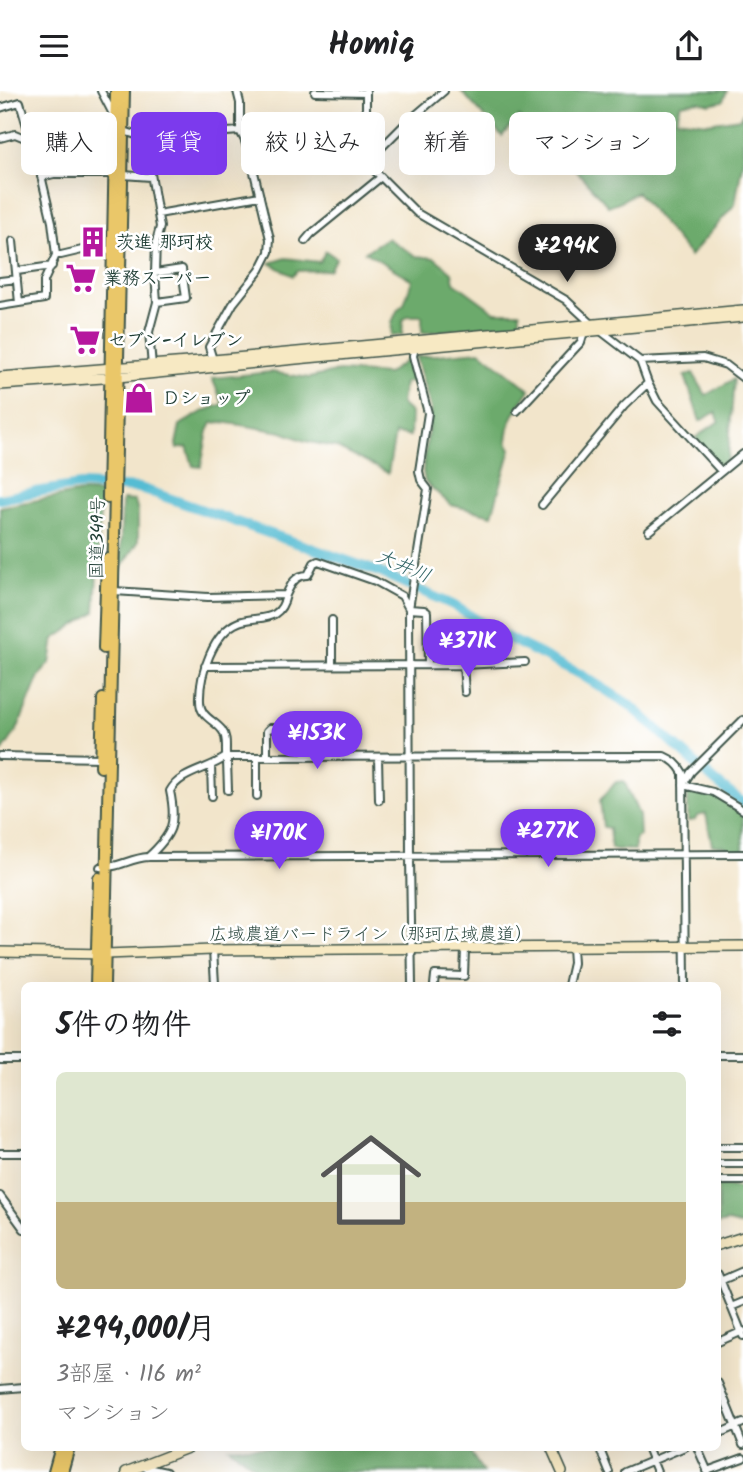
<!DOCTYPE html>
<html lang="ja">
<head>
<meta charset="utf-8">
<style>
  :root { --surface:#fff; --page:#f2f2f2; --text:#202124; --muted:#757577; --line:#e0e0e0; --accent:#7c3aed }
  body { margin:0; font-family:Kalam,"Klee One",sans-serif; background:var(--page); color:var(--text); height:100vh; display:flex; flex-direction:column; font-size:26px; white-space:nowrap }
  * { box-sizing:border-box; margin:0 }
  p { font-size:23px; color:var(--muted) }
  .icon { flex:none; width:38px; height:38px; fill:none; stroke:currentColor; stroke-width:2; stroke-linecap:round; stroke-linejoin:round }
  .map { position:relative; flex:1; overflow:hidden }
  .drawer { position:absolute; left:21px; top:891px; width:700px; height:469px; display:flex; flex-direction:column; background:var(--surface); border-radius:10px; box-shadow:0 7px 28px #0002 }
  .drawer>* { flex:none }
  .top-card { position:absolute; left:21px; top:21px; width:702px; height:63px; display:flex; gap:14px }
  .price { position:absolute; translate:-50% -60px; padding:0 16px; border-radius:24px; background:var(--accent); color:#fff; font-size:23px; line-height:46px; filter:drop-shadow(0 2px 4px #0008) }
  .price::after { content:''; position:absolute; left:50%; top:42px; width:21px; height:16px; margin-left:-10px; background:inherit; clip-path:polygon(0 0,100% 0,50% 100%) }
  .price.selected { background:#222; color:#fff }
  ul { padding:0; list-style:none }
  li { display:grid; align-content:center; gap:14px; height:371px; padding:0 35px }
  li+li { border-top:2px solid var(--line) }
  li span { display:grid; place-items:center; height:217px; border-radius:10px; color:#555 }
  li>.icon { margin-inline-start:auto }
  span .icon { width:126px; height:126px; fill:#fffc; stroke-width:1 }
  li b { font-size:30px }
  h2 { display:flex; justify-content:space-between; align-items:center; height:84px; padding:0 35px; font-size:30px }
  .pill { padding:0 24px; border-radius:10px; background:var(--surface); box-shadow:0 7px 28px #0002; font-size:24px; line-height:63px }
  .pill.selected { background:var(--accent); color:#fff }
  header { display:flex; justify-content:space-between; align-items:center; height:91px; padding:0 35px; background:var(--surface); font-size:32px; font-weight:600 }
  .map>svg:first-child { display:block }
  .forest { fill:#6caa6c; stroke:#467450; stroke-width:2 }
  .lines { fill:none; stroke-linecap:round; stroke-linejoin:round }
  .river { stroke:#55bcd3; stroke-width:10 }
  .street-casing { stroke:#3f564b; stroke-width:10 }
  .secondary-casing { stroke:#3f564b; stroke-width:12 }
  .highway-casing { stroke:#3f564b; stroke-width:14 }
  .street { stroke:#fff; stroke-width:6 }
  .secondary { stroke:#f7e9c3; stroke-width:9 }
  .highway { stroke:#eac769; stroke-width:10 }
  .labels { text-anchor:middle; stroke-width:5; stroke-linejoin:round; paint-order:stroke }
  .poi-label { font-size:18px; font-weight:bold; fill:#1f3d34; stroke:#fff; text-anchor:start }
  .street-label { font-size:18px; fill:#1f3d34; stroke:#fff }
  .water-label { font-size:19px; font-style:italic; fill:#2f6364; stroke:#fff }
</style>
</head>
<body>
<header><svg class="icon" aria-label="menu" viewBox="0 0 24 24"><path d="M4 6h16M4 12h16M4 18h16"/></svg>Homiq<svg class="icon" aria-label="share" viewBox="0 0 24 24"><path d="M12 15V3M7 8l5-5 5 5M5 13v7h14v-7"/></svg></header>
<div class="map">
<svg width="743" height="1381" viewBox="0 0 743 1381">
  <rect width="100%" height="100%" fill="#fff"/>
  <filter id="ink" filterUnits="userSpaceOnUse"><feTurbulence type="fractalNoise" baseFrequency=".0143" numOctaves="2"/><feDisplacementMap in="SourceGraphic" scale="14" xChannelSelector="R" yChannelSelector="G"/><feConvolveMatrix kernelMatrix="1 2 1 2 8 2 1 2 1" color-interpolation-filters="sRGB"/></filter>
  <filter id="wash" filterUnits="userSpaceOnUse"><feTurbulence type="fractalNoise" baseFrequency=".00686" numOctaves="4" result="noise"/><feDisplacementMap in="SourceGraphic" scale="28" xChannelSelector="R" yChannelSelector="G"/><feGaussianBlur stdDeviation="1.57" result="paint"/><feColorMatrix in="noise" values="0 0 0 0 0 0 0 0 0 0 0 0 0 0 0 0 0 1.4 0 .05"/><feComposite in="paint" operator="in"/></filter>
  <g filter="url(#wash)">
    <rect width="100%" height="100%" fill="#f2e5cb"/>
    <path class="forest" d="M 461,0 L 727,0 L 723,10 L 709,13 L 699,10 L 681,13 L 676,28 L 707,32 L 740,27 L 743,21 L 743,68 L 735,113 L 690,165 L 637,101 L 621,110 L 608,115 L 556,57 L 535,35 L 532,38 L 519,26 L 502,45 Z
      M 387,147 L 416,165 L 435,167 L 452,181 L 454,191 L 495,221 L 520,221 L 520,232 L 422,242 L 422,225 L 409,225 L 403,229 L 402,244 L 391,245 L 392,231 L 398,218 L 404,213 L 412,189 L 365,161 Z
      M 326,160 L 336,167 L 329,179 L 297,180 L 293,185 L 270,172 L 286,167 L 319,171 Z
      M 480,260 L 530,299 C 516,319 509,326 507,351 L 511,358 L 492,424 L 451,414 L 425,391 L 423,380 L 431,318 L 416,266 Z
      M 411,266 L 415,289 L 404,292 L 401,313 L 411,322 L 410,345 L 395,343 L 388,382 L 335,356 L 305,350 L 282,341 L 222,331 L 212,332 L 208,340 L 201,376 L 193,375 L 187,356 L 177,358 L 176,353 L 180,334 L 204,320 L 223,313 L 212,287 L 271,281 L 309,287 L 339,280 L 387,283 Z
      M 693,282 L 706,304 L 734,288 L 728,368 L 719,374 L 695,347 L 719,330 L 716,321 L 700,330 L 685,285 Z
      M 82,401 L 101,402 L 95,521 L 54,548 L 50,572 L 39,585 L 17,639 L 2,661 L 0,661 L 0,416 Z
      M 122,409 L 135,410 L 138,420 L 138,451 L 120,479 Z
      M 624,690 L 639,724 L 640,745 L 635,747 L 635,759 L 611,758 L 609,737 L 603,736 L 600,709 L 616,691 Z
      M 688,697 L 712,702 L 743,721 L 743,760 L 730,761 L 725,755 L 712,754 L 706,723 L 697,725 L 695,729 L 688,730 Z
      M 718,1094 L 743,1097 L 743,1135 L 728,1131 L 718,1133 Z
      M 229,1356 L 467,1356 L 483,1381 L 261,1381 Z"/>
    <g class="lines">
      <path class="river" d="M 0,408 L 35,401 L 81,394 L 140,397 L 379,481 L 453,514 L 500,543 L 580,583 L 630,614 L 716,691 L 743,712"/>
    </g>
  </g>
  <g filter="url(#ink)">
    <g class="lines">
      <g class="street-casing">
        <path id="street" d="M 101,0 L 113,23
          M 315,1 L 366,2
          M 0,17 L 20,11 L 40,80 L 52,131 L 56,164 L 44,190 L 44,208 L 0,215
          M 0,47 L 15,43 L 32,50 L 55,50 L 115,40 L 124,40 L 145,47 L 160,136 L 156,151 L 155,182 L 157,211 L 149,241 L 152,275
          M 145,47 L 240,40 L 256,49 L 300,67 L 326,71 L 366,72 L 375,80 L 417,122 L 566,209 L 593,234 L 640,270 L 648,292 L 657,310 L 721,380
          M 366,72 L 404,34 L 444,0
          M 366,72 L 366,0
          M 123,84 L 151,86
          M 41,86 L 54,83 L 115,83
          M 158,123 L 260,105
          M 13,150 L 19,212
          M 305,150 L 311,143 L 381,86
          M 56,164 L 61,164 L 82,159 L 113,159
          M 17,180 L 52,175
          M 155,182 L 182,178 L 186,207 L 157,211
          M 0,190 L 17,188
          M 213,269 L 209,256 L 233,213 L 260,179 L 269,161 L 270,148 L 253,77 L 245,50 L 240,40 L 240,12 L 237,0
          M 640,270 L 703,267 L 726,274 L 743,287
          M 517,320 L 581,251 L 584,241
          M 542,414 L 624,315 L 648,292
          M 649,440 L 743,363
          M 114,500 L 208,506 L 286,504 C 280,533 259,524 239,531 C 213,541 199,585 200,610 C 200,626 213,628 222,639 C 229,648 224,660 227,670 L 228,699
          M 286,504 C 291,493 295,484 308,484 L 314,472 L 318,470 L 375,490 L 402,505 L 409,518 L 424,519 L 427,521 L 428,573
          M 332,529 L 332,574
          M 463,574 L 465,601
          M 205,575 L 463,574 L 525,571
          M 0,665 L 102,667
          M 257,666 L 257,705
          M 267,666 L 267,640 L 270,637 L 327,638 L 327,666
          M 378,666 L 379,709
          M 211,675 L 212,705
          M 684,692 L 691,681 L 743,629
          M 683,694 L 713,701 L 743,719
          M 148,766 C 172,744 177,733 170,700 C 180,681 208,679 226,666 L 664,665 C 673,669 678,673 683,682 L 685,894
          M 100,776 C 117,778 130,767 148,766 L 743,763
          M 213,859 L 215,893
          M 412,894 L 410,768 L 409,518 L 428,398 L 421,389 L 419,380 L 428,322 L 413,265 L 415,256
          M 434,894 L 435,884 L 464,885 L 465,858
          M 568,894 L 573,872 L 572,857
          M 718,964 L 743,964
          M 0,969 L 24,969
          M 718,1056 L 743,1056
          M 0,1062 L 24,1062
          M 718,1073 L 743,1073
          M 718,1090 L 743,1090
          M 0,1105 L 24,1138
          M 718,1183 L 743,1245
          M 720,1190 L 743,1180
          M 731,1216 L 743,1211
          M 718,1251 L 743,1240
          M 718,1292 L 743,1354
          M 0,1298 L 24,1296
          M 718,1343 L 743,1332
          M 599,1356 L 609,1381
          M 647,1356 L 657,1381
          M 697,1356 L 708,1381
          M 142,1376 L 166,1381
          M 707,1380 L 743,1367
          M 625,1381 L 685,1356"/>
      </g>
      <g class="secondary-casing">
        <path id="secondary" d="M 0,286 L 213,269 L 743,219
          M 0,294 L 118,286 L 296,268 L 743,226
          M 0,861 L 106,863 L 213,859 L 743,855
          M 718,1154 L 743,1146
          M 551,1356 L 562,1381
          M 126,1381 L 190,1356"/>
      </g>
      <g class="highway-casing">
        <path id="highway" d="M 108,407 L 116,0
          M 104,557 L 107,468
          M 101,676 L 103,608
          M 96,894 L 99,787
          M 104,894 L 124,0
          M 54,1381 L 61,1356
          M 62,1381 L 69,1356"/>
      </g>
      <use href="#street" class="street"/>
      <use href="#secondary" class="secondary"/>
      <use href="#highway" class="highway"/>
    </g>
  </g>
  <defs>
    <g id="building-bare" transform="scale(2.415)"><path d="M-4-6H4V6H1V3H-1V6H-4ZM-2.5-4.3h1.7v1.8h-1.7ZM.8-4.3h1.7v1.8H.8ZM-2.5-1h1.7V.8h-1.7ZM.8-1h1.7V.8H.8Z" fill="#b5179e" stroke="#fff" stroke-width="2.5" paint-order="stroke"/></g>
    <g id="supermarket-bare" transform="scale(2.415)"><path d="M-6-5.5h2.5l.6 2H6L4.5 2H-2.5L-4.4-4H-6ZM-1.5 3.2a1.3 1.3 0 1 0 .1 0ZM3 3.2a1.3 1.3 0 1 0 .1 0Z" fill="#b5179e" stroke="#fff" stroke-width="2.5" paint-order="stroke"/></g>
    <g id="shop-bare" transform="scale(2.415)"><path d="M-5-2.5h2.3a2.7 3.5 0 0 1 5.4 0H5L5.5 6h-11ZM-1.5-2.5h3a1.5 2.3 0 0 0-3 0Z" fill="#b5179e" stroke="#fff" stroke-width="2.5" paint-order="stroke"/></g>
  </defs>
  <g fill-rule="evenodd">
    <use href="#building-bare" x="93" y="151"/>
    <use href="#supermarket-bare" x="81" y="187"/>
    <use href="#supermarket-bare" x="85" y="249"/>
    <use href="#shop-bare" x="139" y="307"/>
  </g>
  <g class="labels">
    <g class="poi-label">
      <text x="116" y="157">茨進 那珂校</text>
      <text x="104" y="193">業務スーパー</text>
      <text x="108" y="255">セブン-イレブン</text>
      <text x="162" y="313">Ｄショップ</text>
    </g>
    <g class="street-label">
      <text transform="translate(97 447) rotate(-89)" y="6">国道349号</text>
      <text x="371" y="849">広域農道バードライン（那珂広域農道）</text>
    </g>
    <g class="water-label">
      <text transform="translate(404 474) rotate(23)" y="7">大井川</text>
    </g>
  </g>
</svg>
<b class="price selected" style="left:567px;top:193px">¥294K</b>
<b class="price" style="left:468px;top:588px">¥371K</b>
<b class="price" style="left:317px;top:680px">¥153K</b>
<b class="price" style="left:548px;top:778px">¥277K</b>
<b class="price" style="left:279px;top:780px">¥170K</b>
<div class="top-card">
<a class="pill">購入</a>
<a class="pill selected">賃貸</a>
<a class="pill">絞り込み</a>
<a class="pill">新着</a>
<a class="pill">マンション</a>
</div>
<section class="drawer">
<h2>5件の物件<svg class="icon" aria-label="filters" viewBox="0 0 24 24"><path d="M4 7h16M4 17h16"/><circle cx="9" cy="7" r="2"/><circle cx="15" cy="17" r="2"/></svg></h2>
<ul>
<li><span style="background:linear-gradient(#dfe7d0 60%,#c2b280 0)"><svg class="icon" aria-label="home" viewBox="0 0 24 24"><path d="M3 11l9-7 9 7M6 9v11h12V9"/></svg></span><div><b>¥294,000/月</b><p>3部屋 · 116 m²</p><p>マンション</p></div></li>
</ul>
</section>
</div>
</body>
</html>
